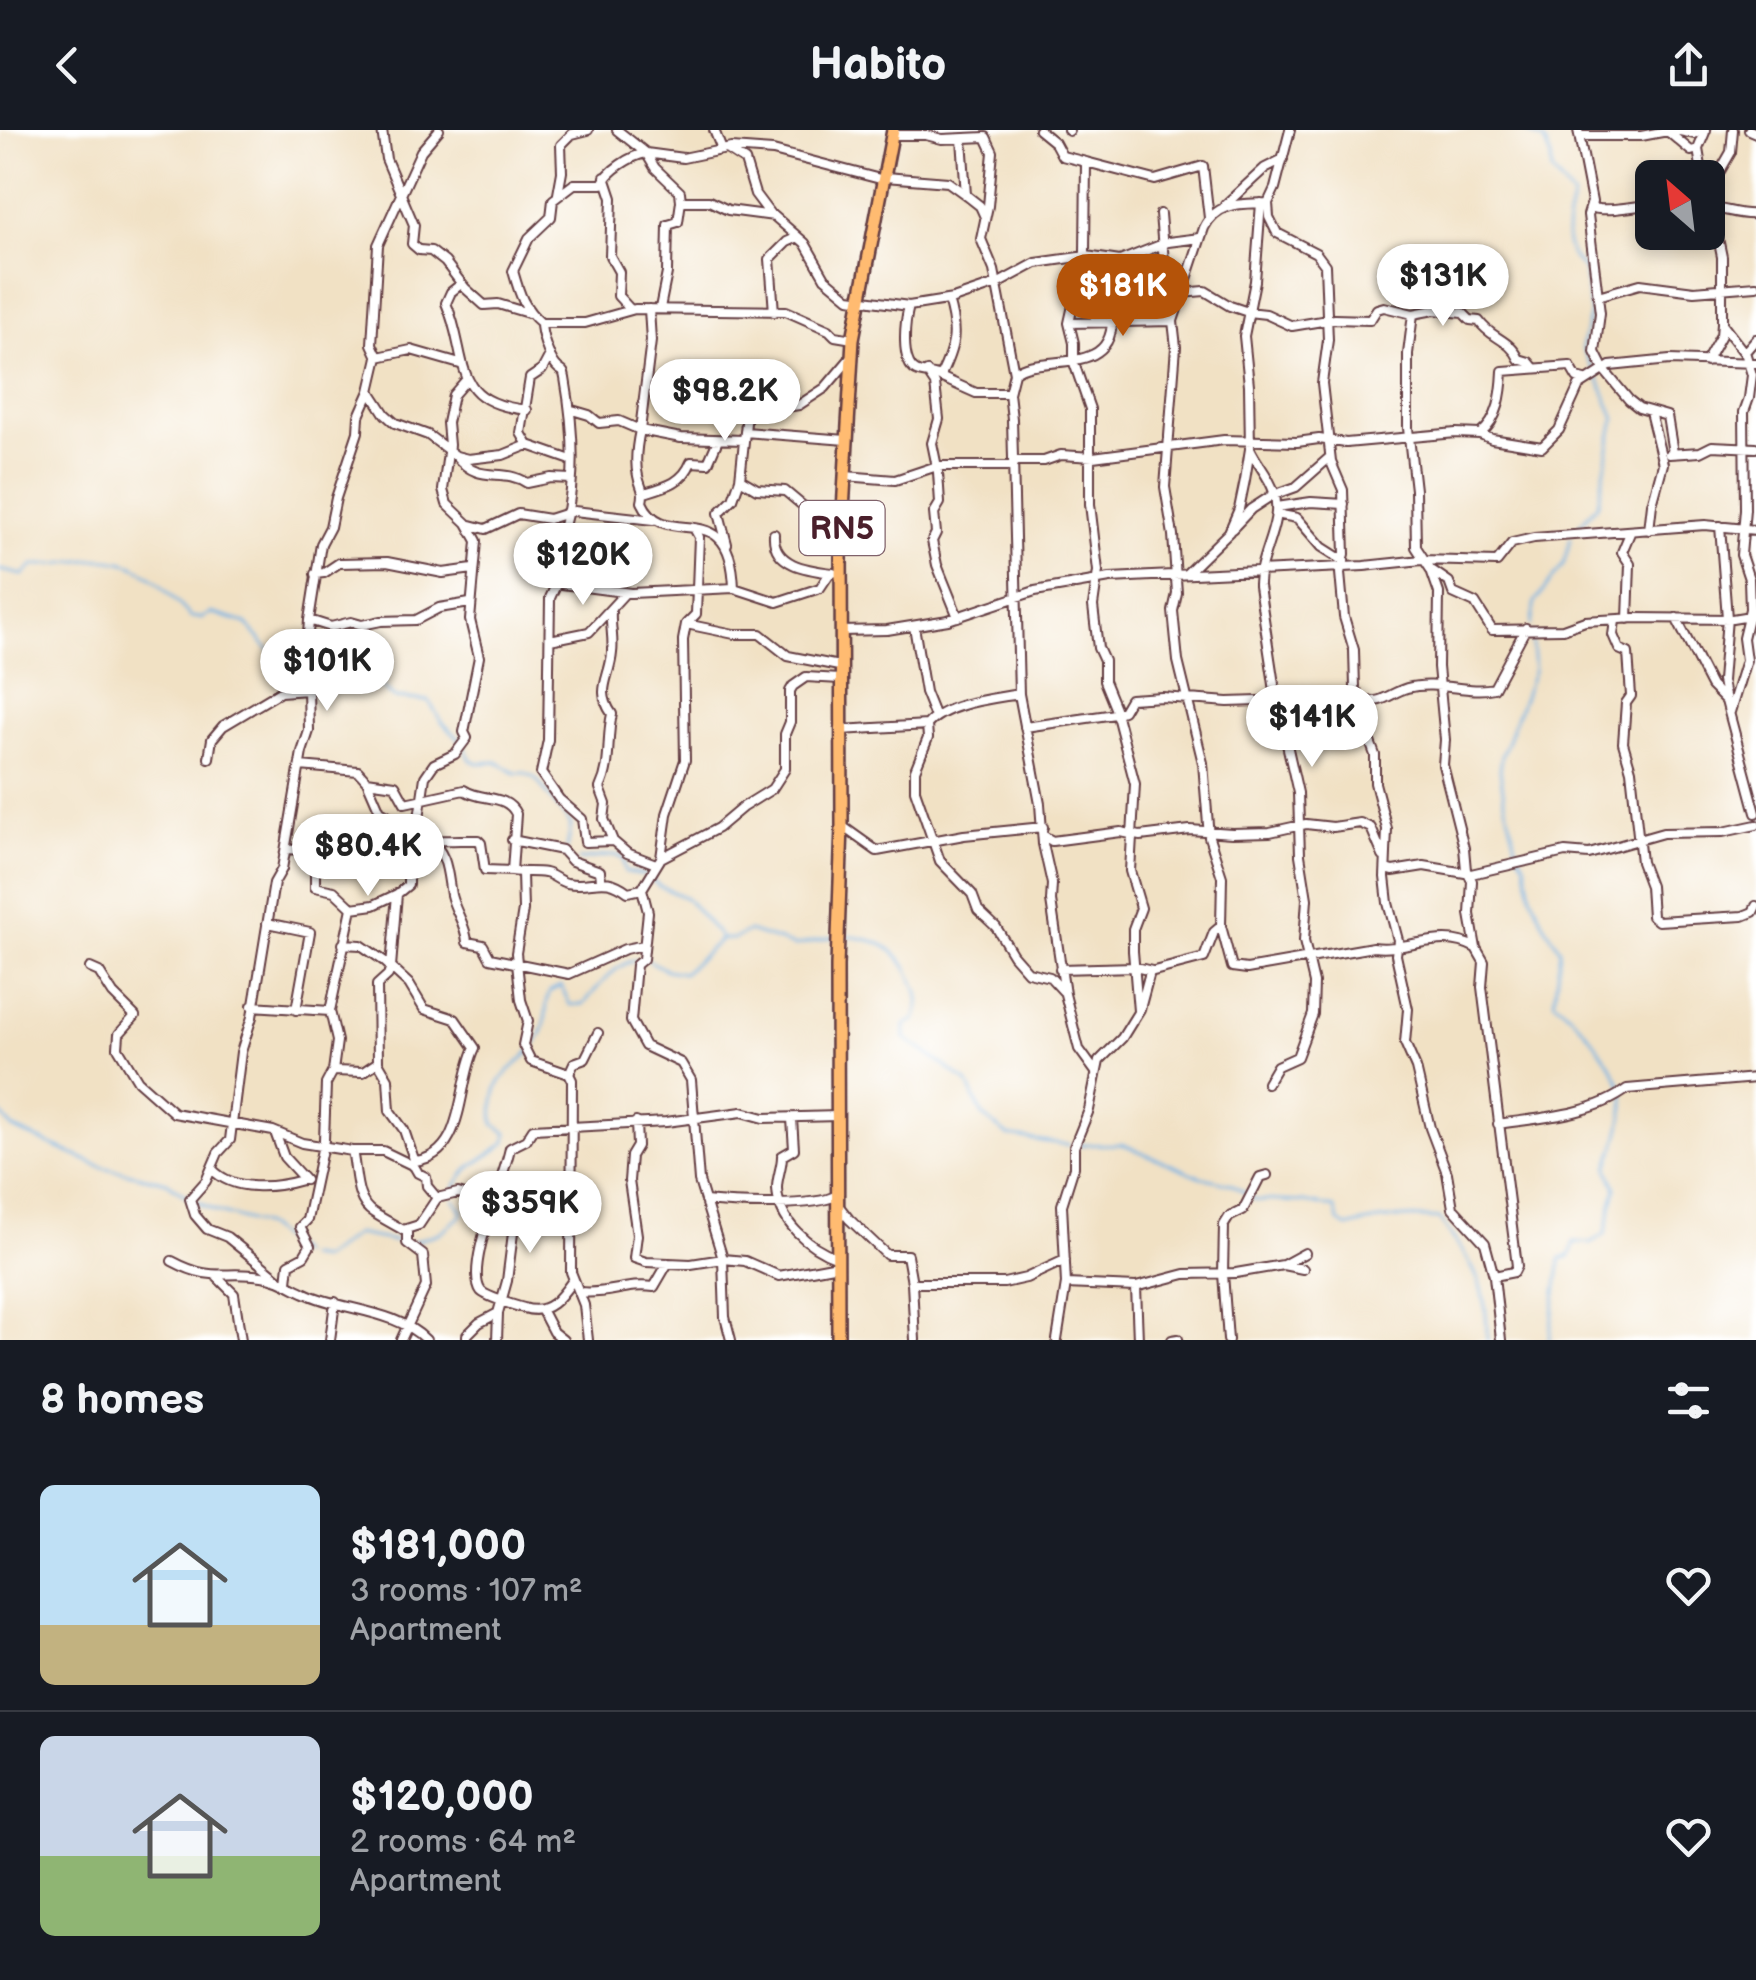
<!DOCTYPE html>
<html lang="en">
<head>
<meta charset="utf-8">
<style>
  :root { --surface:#171b24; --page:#242831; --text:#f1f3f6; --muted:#9ea1a6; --line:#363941; --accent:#b45309 }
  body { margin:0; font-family:"Balsamiq Sans",sans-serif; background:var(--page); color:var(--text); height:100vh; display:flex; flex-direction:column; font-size:38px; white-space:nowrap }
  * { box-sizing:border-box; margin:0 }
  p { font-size:32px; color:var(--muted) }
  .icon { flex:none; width:55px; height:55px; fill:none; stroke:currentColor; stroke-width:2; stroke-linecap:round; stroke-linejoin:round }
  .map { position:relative; height:1210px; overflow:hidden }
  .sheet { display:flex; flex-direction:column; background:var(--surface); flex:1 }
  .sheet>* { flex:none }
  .needle { width:65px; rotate:332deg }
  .buttons { position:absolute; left:1635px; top:30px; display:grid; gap:20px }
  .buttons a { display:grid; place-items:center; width:90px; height:90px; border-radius:15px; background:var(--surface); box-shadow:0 5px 15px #0003; font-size:50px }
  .price { position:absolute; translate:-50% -85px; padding:0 22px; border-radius:35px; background:#fff; color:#222; font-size:32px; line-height:65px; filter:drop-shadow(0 2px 5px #0008) }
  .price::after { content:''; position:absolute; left:50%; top:60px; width:30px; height:22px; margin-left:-15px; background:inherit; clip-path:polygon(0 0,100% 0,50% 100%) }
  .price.active { background:var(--accent); color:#fff }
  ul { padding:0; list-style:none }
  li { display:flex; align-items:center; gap:30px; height:250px; padding:0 40px }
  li+li { border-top:2px solid var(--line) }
  li span { display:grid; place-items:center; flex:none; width:280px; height:200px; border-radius:15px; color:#555 }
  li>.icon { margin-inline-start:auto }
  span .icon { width:120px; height:120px; fill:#fffc; stroke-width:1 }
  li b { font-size:42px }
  h2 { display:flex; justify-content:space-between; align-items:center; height:120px; padding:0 40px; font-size:42px }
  header { display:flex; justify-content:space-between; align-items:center; height:130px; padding:0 40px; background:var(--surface); font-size:45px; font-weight:800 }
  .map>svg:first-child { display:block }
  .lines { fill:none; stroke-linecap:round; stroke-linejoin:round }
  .stream { stroke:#6fb1e4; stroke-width:2.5 }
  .minor-casing { stroke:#633c42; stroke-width:12 }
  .highway-casing { stroke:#633c42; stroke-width:16 }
  .minor { stroke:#fff; stroke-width:8 }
  .highway { stroke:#ffbb71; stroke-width:11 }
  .labels { text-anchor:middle; stroke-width:8; stroke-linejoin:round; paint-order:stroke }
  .shield { fill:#fff; stroke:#80626b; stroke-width:2.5 }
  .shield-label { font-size:32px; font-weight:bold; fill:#4a1f2b }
</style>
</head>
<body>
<header><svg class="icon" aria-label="back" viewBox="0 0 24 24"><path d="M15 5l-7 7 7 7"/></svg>Habito<svg class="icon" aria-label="share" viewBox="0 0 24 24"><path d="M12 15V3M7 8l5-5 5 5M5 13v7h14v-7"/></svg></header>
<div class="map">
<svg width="1756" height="1210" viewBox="0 0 1756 1210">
  <rect width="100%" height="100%" fill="#fff"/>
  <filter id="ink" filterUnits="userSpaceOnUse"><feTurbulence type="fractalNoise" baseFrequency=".01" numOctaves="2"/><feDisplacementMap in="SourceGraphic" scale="20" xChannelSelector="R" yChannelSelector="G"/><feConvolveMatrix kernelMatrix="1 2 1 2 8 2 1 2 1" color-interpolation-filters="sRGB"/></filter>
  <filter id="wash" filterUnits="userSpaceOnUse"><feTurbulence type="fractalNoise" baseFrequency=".0048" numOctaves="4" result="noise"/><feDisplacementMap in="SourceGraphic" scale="40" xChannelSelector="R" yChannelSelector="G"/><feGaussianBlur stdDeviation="2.25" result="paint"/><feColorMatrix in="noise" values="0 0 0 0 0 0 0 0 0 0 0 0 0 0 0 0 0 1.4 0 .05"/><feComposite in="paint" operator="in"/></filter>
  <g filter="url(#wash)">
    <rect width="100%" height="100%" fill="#f1e1c4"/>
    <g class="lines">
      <path class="stream" d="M 1524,0 L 1544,11 L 1551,28 L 1552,42 L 1573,68 C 1565,94 1559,121 1584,139 L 1590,181 L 1582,217 L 1594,241
        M 1575,401 L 1598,373 L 1615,288 L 1598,248
        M 0,440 L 23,445 L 34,435 C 54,436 68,432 88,430 C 141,425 157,452 191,487 L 202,488 L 211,483 L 246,493 L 285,539 L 296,541
        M 1531,495 L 1535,472 L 1563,435 L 1571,408
        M 1531,502 L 1534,539 L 1502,626 L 1500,640 L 1504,668 L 1518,723 L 1525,733 L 1531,764 L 1543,792 L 1560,819 L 1554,871 C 1576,886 1622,941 1624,968 C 1625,993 1616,1014 1608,1038 L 1616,1058 L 1605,1104 L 1590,1113 L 1574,1112 L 1570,1126 L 1561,1129 L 1549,1210
        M 304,543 L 340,552 L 353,545 L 370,547 L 395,568 L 429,571 L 441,591 L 461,611
        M 465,618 L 471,630 L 478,633 L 497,632 L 515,643 L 525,643 L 536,649 L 571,695 L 567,719
        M 579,730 L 615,725 L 623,728 L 625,742 L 646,745
        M 652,750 L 659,756 L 686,768 L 720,807
        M 841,806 C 874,807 897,816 911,846 C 920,863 922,872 915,890 L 905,895 L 905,908 L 967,952 L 983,986 L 1008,1006 L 1069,1015
        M 648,830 L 666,840 L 683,843 L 721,809 L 734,809 L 749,801 L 795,816 L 833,807
        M 0,982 L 12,998 L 102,1037 L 167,1052 L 190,1069 L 216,1081 L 265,1096 L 300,1124
        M 1077,1015 L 1122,1014 L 1201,1047 L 1231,1054 L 1256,1070 L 1304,1072 L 1335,1078 L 1339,1092 L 1347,1097 C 1378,1088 1406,1086 1439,1089 C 1472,1133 1488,1153 1487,1210
        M 454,1061 C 463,1035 486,1030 506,1012 L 507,1003 L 494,994 C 488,932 524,945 543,900 C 548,888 544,874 550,861 L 561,856 L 570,875 L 584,874 C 597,858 614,835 635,830
        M 412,1112 L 439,1103 L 462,1085 L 462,1080 L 453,1069
        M 307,1127 L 322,1129 L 356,1104 L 405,1113"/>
    </g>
  </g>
  <g filter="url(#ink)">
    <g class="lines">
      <g class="minor-casing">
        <path id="minor" d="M 382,0 L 386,29 L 414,95 L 412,114 L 419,120 L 431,121 L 445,132 L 465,158 L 484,175 L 498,174 L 528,183
          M 439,0 L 421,21 L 378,115 L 372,214 L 378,227 L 370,261 L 385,284 L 395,293 L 428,305 L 456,326 L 468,329 L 503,325 L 528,315
          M 617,0 L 646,23 L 683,28 L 731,18 L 773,21 L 884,50
          M 714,0 L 722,20
          M 1039,0 L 1055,13 L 1062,26 L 1086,32 L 1085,122 L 1069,193 L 1074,213 L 1074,233 L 1090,279 L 1090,374 L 1098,441 L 1093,476 L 1098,518 L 1104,531 L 1104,551 L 1115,578 L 1135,654 L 1130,741 L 1141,778 L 1133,799 L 1133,821 L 1138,881
          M 1068,0 L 1069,1
          M 1578,0 L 1592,72 L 1588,85 L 1600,183 L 1595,222 L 1604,240 L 1629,270 L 1639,278 L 1667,286 L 1673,323
          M 1666,0 L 1691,21 L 1698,19
          M 1675,0 L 1694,4 L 1706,0
          M 1749,0 L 1756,3
          M 893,5 L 926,5 L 942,9 L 986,7 L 993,22 L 988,76 L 981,109 L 994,140 L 1009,217 L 1014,243 L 1009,263 L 1012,289 L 1019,564 L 1040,674 L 1043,714 L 1052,754 L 1051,771 L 1065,864 L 1079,919 L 1095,941
          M 1581,6 L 1641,6 L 1673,0
          M 962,9 L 966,65 L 980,76 L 985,87
          M 728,20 L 745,31 L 755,64 L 770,84
          M 1086,32 L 1155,50 L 1203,36 L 1209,88
          M 605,47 L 612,68 L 610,126 L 619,142 L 618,166 L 630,179
          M 885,47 L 948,52 L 966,65
          M 1703,48 L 1698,19 L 1706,0
          M 1708,60 L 1722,127 L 1722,194 L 1746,225 L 1752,245 L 1749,268 L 1744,282 L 1745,379 L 1741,425 L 1749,449 L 1750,479 L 1743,508 L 1746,530 L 1730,582
          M 1708,62 L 1731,22 L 1733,0
          M 558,64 L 562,42 L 561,15 L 572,4 L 588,0
          M 1268,73 L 1275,58 L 1290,0
          M 1225,75 L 1265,38 L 1283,29
          M 1591,77 C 1602,83 1638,76 1652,74
          M 1708,78 C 1725,78 1739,86 1756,84
          M 1160,84 L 1169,191
          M 461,154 L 451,162 L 446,173 C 470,228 448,272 527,280
          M 1168,164 L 1205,161 L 1230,176 L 1248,182 L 1266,184 L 1292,196 L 1334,189 L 1370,190 L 1377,179 L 1384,177 L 1413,184 L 1434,180 L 1463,183 L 1470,190 L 1479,191 C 1490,208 1510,209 1519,229 L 1529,232 L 1534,238
          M 1598,166 L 1640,154 L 1694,161 L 1756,156
          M 948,170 C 958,203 955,216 940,247 L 976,263 L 1009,263
          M 909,176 L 953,169 L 997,154 L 1036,133 L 1086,126 L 1120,131 L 1168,112 L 1200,108
          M 660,178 L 667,143 L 668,95 L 678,92 L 681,71
          M 774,182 L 770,129 L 787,112 L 798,107
          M 1413,184 L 1408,224 L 1408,298 L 1415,360 L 1416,417 L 1431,440 L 1439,463 L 1438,537 L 1445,610 L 1443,635 L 1464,718 L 1466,740 L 1472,751 L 1470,784 L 1476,818 L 1484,832 L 1482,857 L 1517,1136 L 1514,1142 L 1494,1146 L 1501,1210
          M 541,193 C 523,178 519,162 513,141 L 529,108 L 551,87 L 553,70 L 574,54 L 602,54 C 608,41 630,26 646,23 L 655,38 L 680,62 L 681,71 L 709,71 L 728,80 L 774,86 L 805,113 L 825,148 L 849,168 L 909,176 C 905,191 900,232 916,241 C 924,245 932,243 940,247
          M 1069,193 L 1173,191
          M 1744,223 L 1756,209
          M 550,225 L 542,240 L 530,248 L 521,303 L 528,315 L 571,330
          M 378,227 L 411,220 L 460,234
          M 1706,232 L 1721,205 L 1722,194
          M 927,242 L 935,254 L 939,289 L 932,313 L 938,342 L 940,373 L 934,383 L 936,403 L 932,411 L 937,435 L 958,487
          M 1014,243 C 1039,222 1111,248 1112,191
          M 370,261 L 359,286 L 358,302 L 336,368 L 330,397 L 321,414 L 309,490 L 331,497 L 351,492 L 362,495 L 381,491 L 416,490 L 439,478 L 470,473
          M 572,280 L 589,285 L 599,293 L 619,291 L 640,300 L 651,211 L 649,179
          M 745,302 L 846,310
          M 1480,304 C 1499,290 1502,263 1503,241 L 1570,236 L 1577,248 L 1585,250
          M 1250,319 C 1257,334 1269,346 1274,362 C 1284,392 1258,426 1259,456 L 1275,561 L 1298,663 L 1300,725 L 1307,769 L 1304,811 L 1314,853 L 1313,884 L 1297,927 L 1277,936 L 1267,953
          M 1669,324 L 1700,322 L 1712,316 L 1756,318
          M 456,326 C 480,356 501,336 527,353 L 551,348 L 571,349
          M 845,346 L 895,350 L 937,336 L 1011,336 L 1017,331 L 1044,331 L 1061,325 L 1093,327 L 1224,310 L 1297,312 L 1319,309 L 1346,313 L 1456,303 L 1480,304 L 1492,309 L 1542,317 L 1559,300 L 1579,256 L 1610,236 L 1670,230 L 1756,233
          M 644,363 C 665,357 683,353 691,332 L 708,333 L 718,310
          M 1277,377 L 1311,372 L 1344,374
          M 1276,384 L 1297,388 L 1322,417 L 1344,431
          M 842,388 L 809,381 L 785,361 L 757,359 L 740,349 L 747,283 L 799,275 L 825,258 L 853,225
          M 471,395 L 486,399 L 518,384 L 549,389 L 574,381 L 654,390
          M 1720,396 L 1727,488 L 1722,551 L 1726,571
          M 1232,399 L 1251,379 L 1271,366 L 1296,357 L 1330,327
          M 1649,400 L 1652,374 L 1663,334 L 1650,282
          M 774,404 C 772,436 809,440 833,443
          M 727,414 L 719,383 L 733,369 L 740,349
          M 1433,441 L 1449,452 L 1453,463 L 1475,473 L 1492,500 L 1563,499 L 1585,491 L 1635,488 L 1732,489 L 1756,485
          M 315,444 L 324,443 L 339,433 L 387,432 L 443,443 L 473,439
          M 1186,444 L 1229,402 L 1239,379 L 1245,350 L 1250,319 L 1249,255 L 1244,206 L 1255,151 L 1261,73
          M 554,453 L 631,463 L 734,458 L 777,472 L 820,458 L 830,443
          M 734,458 C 731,361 665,424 642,372 C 645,360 640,357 638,346 C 634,331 637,314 640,300 L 681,308 L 744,310
          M 611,482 C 610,496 614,510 612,523 C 610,548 595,560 612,584 C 606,610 612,633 600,658 L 606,674 L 604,689 L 613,711
          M 1676,488 L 1711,556 L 1726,571 L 1756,683
          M 1628,489 L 1630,434 L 1622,422 L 1630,403
          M 1615,491 L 1613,505 L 1619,519 L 1628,523 L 1631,566 L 1626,573 L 1623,613 L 1631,640 L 1641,732 L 1650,756 L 1652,786 L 1658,791 L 1743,786 L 1753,782 L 1756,776
          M 686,494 L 734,504 L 760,504 L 788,526 L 839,536
          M 914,496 L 925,562 L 935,587
          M 840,501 L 887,500 L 948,490 L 1035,461 L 1110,448 L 1364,436 L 1422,430 L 1497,432 L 1512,413 L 1534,408 L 1705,395 L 1756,400
          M 550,510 L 589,502 L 625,463
          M 1363,571 C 1383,574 1390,563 1407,558 C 1437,550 1468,564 1494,558 L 1526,498
          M 927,595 L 928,608 L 915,640 L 915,660 L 940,731 L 972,764 L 978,780 L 996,797 L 1013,825 L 1028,842 L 1050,847 L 1063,861
          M 1025,597 L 1115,584 L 1123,581 L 1130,569 L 1162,567 L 1228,572 L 1361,568
          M 840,600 L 927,595 C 946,573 991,569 1019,564
          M 209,628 L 212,609 L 223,596 L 280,562 L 308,560
          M 300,636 L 358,641 L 367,651 L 380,681 C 393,687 400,696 413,704 C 429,714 459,709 478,710 L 481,713 L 485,740 L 512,741
          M 367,651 L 395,655 L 405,673 L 464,660 C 482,672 506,663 516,684 L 512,741 C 523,743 534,741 545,743 C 554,745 558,751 567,753 C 593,758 603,743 628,762 L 642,759
          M 842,696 L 877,721 L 964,705 L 1043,697
          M 1044,706 L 1052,711 L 1121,702 L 1140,706 L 1190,700 L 1232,703 L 1270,702 L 1306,694 L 1333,697 L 1360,693 L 1371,698 L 1383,726
          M 428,708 C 448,724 447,742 451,765 C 455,782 466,794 467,812 L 483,815 L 490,828 L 569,844 L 625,819 L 644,815
          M 512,710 L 562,720 L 572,731 L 600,741 L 601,750
          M 286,719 L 315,721 L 315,757 L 334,761 L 352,778 L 330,881
          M 661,728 L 667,684 L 685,630 L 683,510 L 686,494 L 696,484 L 699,407 L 694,398
          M 656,734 L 627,723 L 613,711 L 585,712 L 582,689 L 559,669 L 541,643 L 548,610 L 550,468 L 555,457 L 549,431 C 580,379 575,305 565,248 C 563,238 563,244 556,236 C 548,226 541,204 541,193 L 585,193 L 635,179 L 786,181 L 829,200 L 835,206 L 853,209
          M 1386,739 L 1393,741 L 1424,736 L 1471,744 L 1565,722 L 1589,724 L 1663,703 L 1723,702 L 1756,695
          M 522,743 L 523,780 L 516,823 L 521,870 L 528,891 L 523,915 L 531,931 L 569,944 L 572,950 L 571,1142 L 584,1175 L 588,1210
          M 352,778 L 374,775 L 397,764
          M 267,793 L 310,802 L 296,880
          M 343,814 L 361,815 L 384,831 L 409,854 L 424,879 L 455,889 L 475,918 C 457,955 466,1025 415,1031
          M 1476,818 C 1441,798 1409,822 1373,817 L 1247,839 L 1232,837 L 1221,796 L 1222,747 L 1209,707 L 1203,633 L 1178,531 L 1173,481 L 1177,463 L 1173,405 L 1165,357 L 1176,217 L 1173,191 L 1204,98 C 1217,71 1241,74 1268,73 L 1269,87 L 1277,103 L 1316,123 L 1325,135 L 1328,210 L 1322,253 L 1331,332 L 1343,360 L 1345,424 L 1340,443 L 1344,487 L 1354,520 L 1355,558 L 1369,580 L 1369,609 L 1375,625 L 1375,653 L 1387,699 L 1385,747 L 1388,773 L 1398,810 L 1396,825 L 1408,879 L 1405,913 L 1416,938 L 1430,998 L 1447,1043 L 1453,1078 L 1485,1113 L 1494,1146
          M 90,838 L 99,842 L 113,864 L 135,886 L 119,904 L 118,918 L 138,951 L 174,983 L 273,1001 L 302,1013 L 352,1021 L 383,1021 L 414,1036 L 418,1043 L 426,1047 L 427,1056 L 437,1068
          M 1060,839 L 1135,837 L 1152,841
          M 252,876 L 330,881 L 337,911 L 333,941
          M 378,932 L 388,949 L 390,981 L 404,1000 L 415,1032
          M 569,944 L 574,933 L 585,929 L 598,903
          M 792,989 L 794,1019 L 782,1026 C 782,1037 777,1047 777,1058 C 778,1092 808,1117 838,1128
          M 636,992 L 637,1016 L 631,1026 L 629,1051 L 637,1105 L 634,1128 L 646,1132 L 691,1134 L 723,1129 L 745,1131 L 779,1146 L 838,1135
          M 1498,994 C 1539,988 1593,985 1627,959 L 1756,948
          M 276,1005 L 284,1027 L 305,1050
          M 352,1021 C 357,1040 354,1072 374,1083 C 383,1089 393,1094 403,1100 L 419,1095 L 437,1068 L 458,1063 L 544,1088 L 557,1082 L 571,1083
          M 212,1039 C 233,1062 275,1058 302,1050
          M 705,1071 C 732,1074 816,1078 837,1065
          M 838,1075 L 849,1089 L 887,1125 L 907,1125 L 912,1153
          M 172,1131 C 213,1153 223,1140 262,1146 C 279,1148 290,1156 305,1163 C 342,1181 395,1179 426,1210
          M 1283,1135 L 1303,1139
          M 217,1147 L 234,1164 L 241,1210
          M 280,1150 L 227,1107 L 207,1099 L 195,1085 L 190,1069 L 206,1051 L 218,1023 L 230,1010 L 241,922 L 252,887 L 274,753 L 282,739 L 302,622 L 309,601 L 308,558 L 301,542 L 306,532 L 309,490
          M 573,1150 C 561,1167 548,1186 524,1178 C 515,1176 485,1166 481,1161 C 464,1138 505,1047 510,1018 L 526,1010 L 533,999 L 666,992 L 742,982 L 764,988 L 838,986
          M 287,1152 L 289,1134 L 304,1126 L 310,1116 L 300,1097 L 307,1090 L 324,1010 L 326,954 L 333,941 L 363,942 L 378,932 L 377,855 L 388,845 L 391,837 L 397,764 L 408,755 L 408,719 L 418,695 L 425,647 L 434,634 L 455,624 L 467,608 L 464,602 L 479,527 L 470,490 L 477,411 L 467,393 L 447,374 L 443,360 L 449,315 L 447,293 L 453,265 L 467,249
          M 1066,1154 L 1136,1157 L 1185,1144 L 1236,1143 L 1283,1135 L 1305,1123
          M 1136,1157 L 1138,1210
          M 580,1162 C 610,1165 626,1153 654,1157 L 668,1133
          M 541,1179 L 553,1202 L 563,1210
          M 330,1210 L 335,1172
          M 401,1210 L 426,1156 L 423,1125 L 407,1113 L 407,1100
          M 467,1210 L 467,1205 L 479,1193 L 498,1183 L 507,1151 L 516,1079
          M 497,1210 L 498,1183
          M 731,1210 L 725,1187 L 723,1129 L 699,1051 L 691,950 L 681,933 L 645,916 L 631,891 L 636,835 L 643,829 L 648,782 L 642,759 L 661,728 L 718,698 L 743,677 L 772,659 L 785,639 L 785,604 L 790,592 L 790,561 L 793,556 L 806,547 L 840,549
          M 915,1210 L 912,1153 L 1004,1153 L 1026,1148 L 1065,1130
          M 1057,1210 L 1066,1154 L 1062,1075 L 1074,1037 L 1074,1017 L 1089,980 L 1099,931 L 1122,908 L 1140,879 L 1150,842 L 1204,828 L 1214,802 L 1221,796
          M 1172,1210 L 1178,1209
          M 1228,1210 L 1223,1144 L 1224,1095 L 1229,1087 L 1243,1080 L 1260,1047 L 1267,1045"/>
      </g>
      <g class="highway-casing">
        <path id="highway" d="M 838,1210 L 837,836 L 842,696 L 841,415 L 853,209 L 893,0"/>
      </g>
      <use href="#minor" class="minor"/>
      <use href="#highway" class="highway"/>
    </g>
  </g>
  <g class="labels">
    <rect class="shield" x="799.5" y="371" width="85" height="54" rx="8"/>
    <g class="shield-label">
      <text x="842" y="409">RN5</text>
    </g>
  </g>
</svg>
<div class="buttons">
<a><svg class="needle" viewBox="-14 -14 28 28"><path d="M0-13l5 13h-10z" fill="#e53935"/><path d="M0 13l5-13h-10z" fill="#9ea1a6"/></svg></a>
</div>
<b class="price" style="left:1443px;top:199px">$131K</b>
<b class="price active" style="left:1123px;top:209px">$181K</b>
<b class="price" style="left:725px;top:314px">$98.2K</b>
<b class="price" style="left:583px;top:478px">$120K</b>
<b class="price" style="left:327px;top:584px">$101K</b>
<b class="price" style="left:1312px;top:640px">$141K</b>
<b class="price" style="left:368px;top:769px">$80.4K</b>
<b class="price" style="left:530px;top:1126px">$359K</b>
</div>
<section class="sheet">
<h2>8 homes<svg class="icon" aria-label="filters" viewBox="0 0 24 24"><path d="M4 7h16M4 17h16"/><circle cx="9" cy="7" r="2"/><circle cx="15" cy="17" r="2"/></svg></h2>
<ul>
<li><span style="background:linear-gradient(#bfe0f5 70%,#c2b280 0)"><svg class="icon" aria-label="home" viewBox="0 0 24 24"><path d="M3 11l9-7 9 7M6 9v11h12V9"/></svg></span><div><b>$181,000</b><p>3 rooms · 107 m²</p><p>Apartment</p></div><svg class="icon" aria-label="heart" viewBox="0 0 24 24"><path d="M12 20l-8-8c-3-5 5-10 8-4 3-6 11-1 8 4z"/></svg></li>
<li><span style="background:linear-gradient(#c9d6e8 60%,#8fb573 0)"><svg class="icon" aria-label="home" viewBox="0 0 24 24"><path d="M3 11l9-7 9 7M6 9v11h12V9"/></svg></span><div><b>$120,000</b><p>2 rooms · 64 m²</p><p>Apartment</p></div><svg class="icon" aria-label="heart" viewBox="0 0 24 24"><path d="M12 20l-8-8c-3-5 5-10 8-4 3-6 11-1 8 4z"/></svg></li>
</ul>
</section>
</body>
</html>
